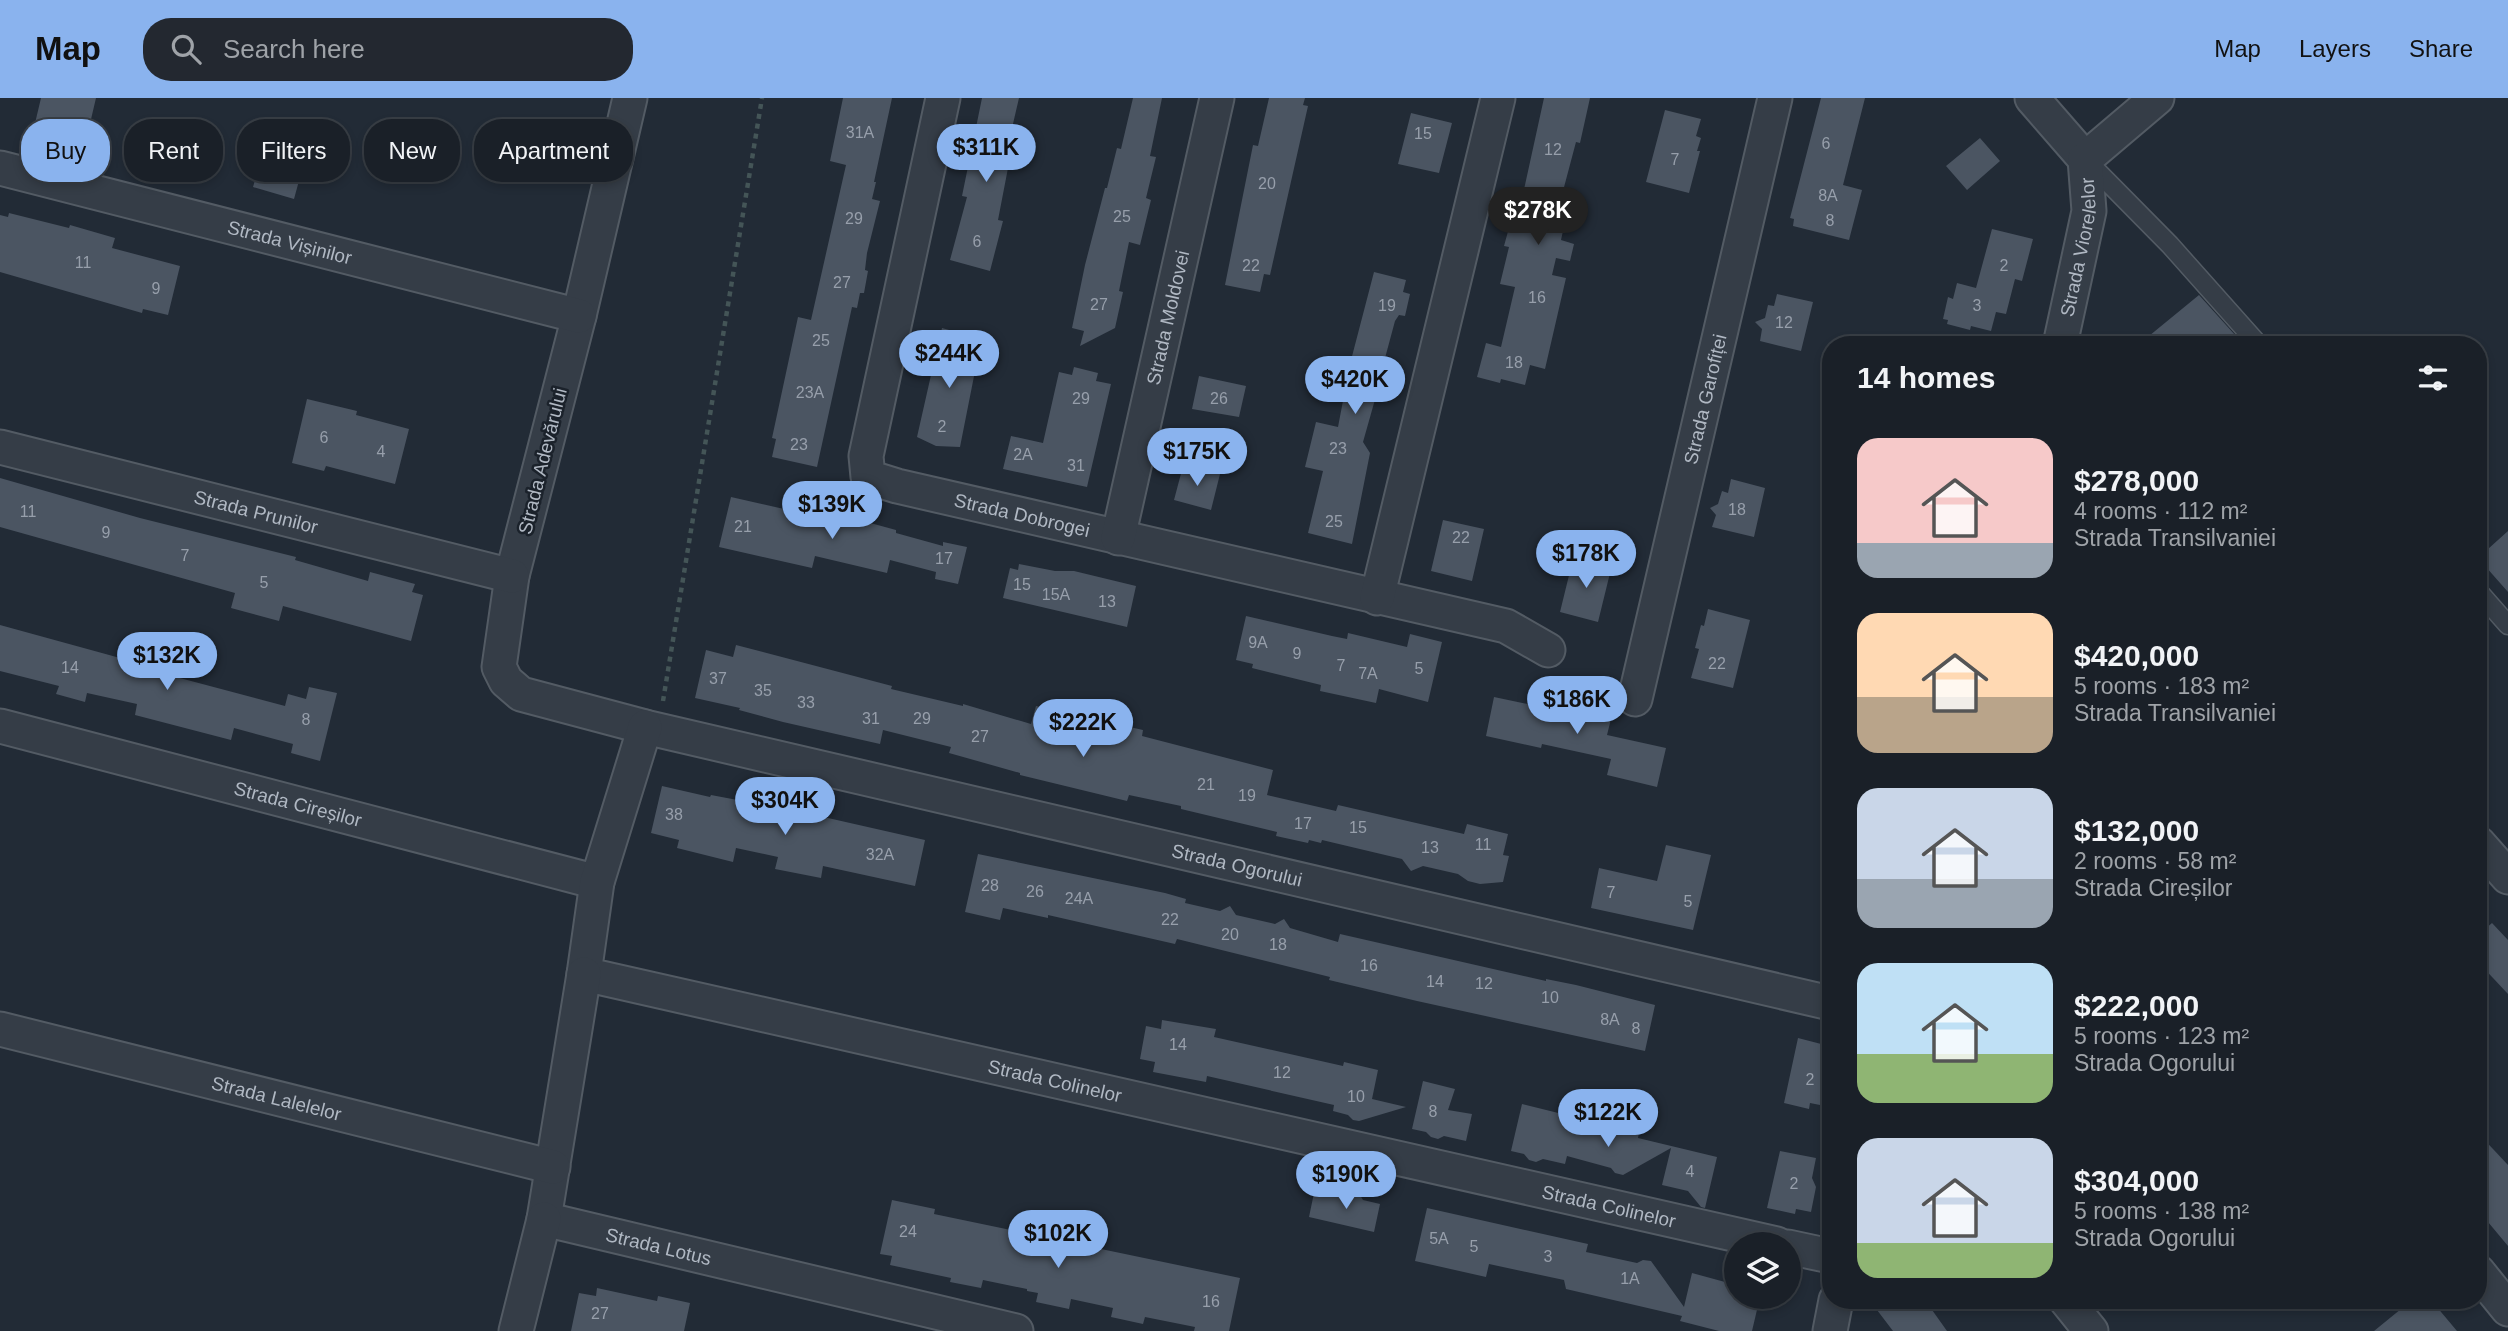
<!DOCTYPE html>
<html lang="en">
<head>
<meta charset="utf-8">
<style>
  :root { --surface:#1a2028; --page:#232830; --text:#f1f3f6; --muted:#9fa3a8; --line:#383e45; --accent:#8ab3ee }
  body { margin:0; font-family:Arial,sans-serif; background:var(--page); color:var(--text); height:100vh; display:flex; flex-direction:column; font-size:26px; white-space:nowrap }
  * { box-sizing:border-box; margin:0 }
  p { font-size:23px; color:var(--muted) }
  .icon { flex:none; width:38px; height:38px; fill:none; stroke:currentColor; stroke-width:2; stroke-linecap:round; stroke-linejoin:round }
  .map { position:relative; flex:1; overflow:hidden }
  .side { position:absolute; left:1822px; top:238px; width:665px; height:973px; display:flex; flex-direction:column; background:var(--surface); border-radius:28px; box-shadow:0 4px 10px #0003,0 0 0 2px var(--line) }
  .side>* { flex:none }
  .banner { position:absolute; left:21px; top:21px; width:665px; height:63px; display:flex; gap:14px }
  .tools { position:absolute; left:1724px; top:1134px; display:grid; gap:14px }
  .tools a { display:grid; place-items:center; width:77px; height:77px; border-radius:50%; background:var(--surface); box-shadow:0 4px 10px #0003,0 0 0 2px var(--line); font-size:35px }
  .price { position:absolute; translate:-50% -60px; padding:0 16px; border-radius:24px; background:var(--accent); color:#111; font-size:23px; line-height:46px; filter:drop-shadow(0 2px 4px #0008) }
  .price::after { content:''; position:absolute; left:50%; top:42px; width:21px; height:16px; margin-left:-10px; background:inherit; clip-path:polygon(0 0,100% 0,50% 100%) }
  .price.current { background:#222; color:#fff }
  ul { padding:0; list-style:none }
  li { display:flex; align-items:center; gap:21px; height:175px; padding:0 35px }
  li span { display:grid; place-items:center; flex:none; width:196px; height:140px; border-radius:21px; color:#555 }
  li>.icon { margin-inline-start:auto }
  span .icon { width:84px; height:84px; fill:#fffc; stroke-width:1 }
  li b { font-size:30px }
  h2 { display:flex; justify-content:space-between; align-items:center; height:84px; padding:0 35px; font-size:30px }
  .pill { padding:0 24px; border-radius:28px; background:var(--surface); box-shadow:0 4px 10px #0003,0 0 0 2px var(--line); font-size:24px; line-height:63px }
  .pill.current { background:var(--accent); color:#111 }
  header { display:flex; align-items:center; gap:42px; box-sizing:border-box; height:98px; padding:0 35px; background:var(--accent); color:#111 }
  header strong { font-size:33px }
  nav { display:flex; gap:38px; margin-inline-start:auto; font-size:24px }
  .search { width:490px; height:63px; background:var(--page); display:flex; align-items:center; gap:18px; box-sizing:border-box; padding:0 24px; border-radius:28px; color:var(--muted); font-size:26px }
  .map>svg:first-child { display:block }
  .building { fill:#4b5562 }
  .lines { fill:none; stroke-linecap:round; stroke-linejoin:round }
  .lane-casing { stroke:#535b64; stroke-width:21 }
  .street-casing { stroke:#535b64; stroke-width:37 }
  .path { stroke:#445557; stroke-width:4.5; stroke-dasharray:5 5; stroke-linecap:butt }
  .lane { stroke:#353d47; stroke-width:18 }
  .street { stroke:#353d47; stroke-width:33 }
  .labels { text-anchor:middle; stroke-width:5; stroke-linejoin:round; paint-order:stroke }
  .number-label { font-size:16px; fill:#979fab }
  .street-label { font-size:19px; fill:#b0b8c3; stroke:#1b222b }
</style>
</head>
<body>
<header>
<strong>Map</strong>
<div class="search"><svg class="icon" aria-label="search" viewBox="0 0 24 24"><circle cx="10" cy="10" r="6"/><path d="M15 15l6 6"/></svg>Search here</div>
<nav><a>Map</a><a>Layers</a><a>Share</a></nav>
</header>
<div class="map">
<svg width="2508" height="1233" viewBox="0 0 2508 1233">
  <rect width="100%" height="100%" fill="#222b36"/>
  <path class="building" d="M 41,0 L 96,0 L 84,51 L 32,38 Z
    M 843,0 L 892,0 L 874,84 L 876,84 L 872,101 L 880,103 L 867,155 L 865,172 L 868,173 L 864,195 L 860,195 L 857,210 L 852,209 L 817,369 L 772,359 L 776,341 L 772,340 L 798,219 L 811,222 L 846,67 L 830,63 Z
    M 982,0 L 1019,0 L 1009,43 L 1013,44 L 998,122 L 1003,123 L 990,173 L 950,162 L 967,99 L 962,98 Z
    M 1133,0 L 1162,0 L 1150,58 L 1156,59 L 1146,100 L 1151,102 L 1140,147 L 1129,144 L 1119,193 L 1123,194 L 1115,230 L 1080,248 L 1084,233 L 1072,230 L 1085,167 L 1105,90 L 1107,90 L 1117,50 L 1121,51 Z
    M 1269,0 L 1305,0 L 1303,7 L 1308,8 L 1270,177 L 1264,176 L 1260,194 L 1225,187 L 1253,47 L 1258,48 Z
    M 1544,0 L 1590,0 L 1580,45 L 1576,44 L 1563,93 L 1571,96 L 1561,142 L 1574,146 L 1570,163 L 1556,160 L 1552,177 L 1566,180 L 1545,271 L 1530,267 L 1525,287 L 1501,281 L 1500,285 L 1477,279 L 1486,245 L 1501,249 L 1515,189 L 1500,186 L 1509,149 L 1504,148 L 1510,126 L 1516,128 Z
    M 1821,0 L 1865,0 L 1843,87 L 1862,92 L 1849,142 L 1793,128 L 1794,121 L 1790,120 Z
    M 1665,12 L 1701,21 L 1696,38 L 1701,40 L 1697,53 L 1700,53 L 1689,95 L 1646,84 Z
    M 1411,15 L 1452,25 L 1439,75 L 1398,66 Z
    M 271,27 L 311,39 L 294,101 L 253,89 Z
    M 1980,40 L 2000,63 L 1967,92 L 1946,68 Z
    M 9,115 L 69,130 L 70,127 L 115,140 L 112,150 L 180,168 L 168,217 L 143,211 L 142,215 L 0,174 L 0,117 L 8,119 Z
    M 1992,131 L 2033,141 L 2022,183 L 2015,181 L 2006,216 L 1996,214 L 1991,233 L 1971,228 L 1970,232 L 1947,226 L 1948,222 L 1943,221 L 1948,199 L 1953,201 L 1957,185 L 1976,190 Z
    M 1374,174 L 1406,182 L 1403,194 L 1410,196 L 1405,218 L 1399,217 L 1395,223 L 1381,275 L 1393,277 L 1388,301 L 1376,298 L 1363,344 L 1370,355 L 1352,446 L 1308,435 L 1323,373 L 1305,369 L 1316,324 L 1338,329 L 1350,266 Z
    M 1777,196 L 1813,204 L 1801,253 L 1760,243 L 1762,231 L 1755,224 L 1765,220 L 1768,207 L 1774,208 Z
    M 2199,197 L 2244,247 L 2138,247 Z
    M 942,230 L 978,240 L 973,256 L 978,258 L 960,349 L 936,348 L 917,339 L 936,255 L 932,247 L 939,243 Z
    M 1074,269 L 1098,275 L 1096,283 L 1111,286 L 1087,389 L 1003,371 L 1011,338 L 1043,345 L 1059,274 L 1072,277 Z
    M 1199,278 L 1246,288 L 1239,319 L 1192,311 Z
    M 307,301 L 357,313 L 356,317 L 409,331 L 395,386 L 326,368 L 324,373 L 292,365 Z
    M 1183,368 L 1220,376 L 1211,412 L 1174,402 Z
    M 0,380 L 140,420 L 296,459 L 295,462 L 368,483 L 370,474 L 415,486 L 412,494 L 423,497 L 411,543 L 283,508 L 279,523 L 231,510 L 235,495 L 0,429 Z
    M 1731,381 L 1765,390 L 1754,439 L 1712,429 L 1716,417 L 1710,410 L 1718,406 L 1722,393 L 1728,395 Z
    M 731,399 L 859,428 L 860,423 L 874,426 L 896,432 L 896,435 L 943,448 L 943,444 L 967,449 L 958,486 L 935,481 L 936,474 L 890,462 L 887,475 L 815,458 L 812,470 L 719,449 Z
    M 1443,422 L 1484,431 L 1472,483 L 1431,473 Z
    M 2508,433 L 2508,494 L 2478,460 Z
    M 1573,461 L 1611,471 L 1598,524 L 1560,514 Z
    M 1019,466 L 1055,473 L 1074,473 L 1136,488 L 1127,529 L 1003,500 L 1010,470 L 1018,472 Z
    M 1708,511 L 1750,522 L 1733,590 L 1691,580 L 1699,551 L 1695,550 L 1701,527 L 1704,528 Z
    M 1246,518 L 1332,538 L 1347,541 L 1348,535 L 1407,549 L 1410,536 L 1442,544 L 1428,604 L 1379,591 L 1376,605 L 1320,593 L 1321,587 L 1252,570 L 1253,566 L 1236,562 Z
    M 0,527 L 131,563 L 132,558 L 150,562 L 153,551 L 181,558 L 176,579 L 285,608 L 288,596 L 306,601 L 309,589 L 337,595 L 320,663 L 291,655 L 293,646 L 234,630 L 231,642 L 135,617 L 137,606 L 87,595 L 85,604 L 56,596 L 59,588 L 0,573 Z
    M 736,547 L 892,588 L 891,591 L 963,608 L 963,606 L 1031,626 L 1036,608 L 1143,632 L 1142,638 L 1273,672 L 1267,697 L 1336,713 L 1338,707 L 1464,736 L 1467,726 L 1508,736 L 1503,757 L 1509,758 L 1503,784 L 1480,786 L 1468,783 L 1458,776 L 1423,768 L 1411,773 L 1402,761 L 1322,742 L 1321,745 L 1309,742 L 1308,745 L 1276,738 L 1277,734 L 1181,711 L 1181,708 L 1129,697 L 1127,703 L 1020,677 L 1020,675 L 949,655 L 951,649 L 883,632 L 880,646 L 783,624 L 739,612 L 740,610 L 695,600 L 706,552 L 733,559 Z
    M 1494,599 L 1571,615 L 1575,600 L 1614,609 L 1607,637 L 1666,650 L 1657,689 L 1607,677 L 1611,661 L 1542,646 L 1541,650 L 1486,638 Z
    M 662,688 L 710,699 L 711,697 L 806,715 L 925,742 L 915,788 L 823,768 L 821,780 L 775,771 L 778,759 L 736,750 L 733,764 L 677,750 L 679,742 L 651,735 Z
    M 1666,747 L 1711,757 L 1693,832 L 1591,810 L 1599,770 L 1657,783 Z
    M 978,756 L 1165,795 L 1186,801 L 1185,805 L 1220,813 L 1230,808 L 1236,817 L 1275,826 L 1284,821 L 1290,830 L 1338,844 L 1340,836 L 1546,883 L 1546,881 L 1576,887 L 1655,907 L 1645,953 L 1417,903 L 1329,882 L 1330,879 L 1177,841 L 1175,846 L 1048,817 L 1048,820 L 1003,810 L 1000,822 L 965,814 Z
    M 2492,825 L 2508,842 L 2508,896 L 2478,864 L 2478,837 Z
    M 1162,922 L 1216,931 L 1214,939 L 1343,968 L 1344,964 L 1378,972 L 1372,1001 L 1406,1009 L 1359,1023 L 1353,1022 L 1348,1017 L 1333,1013 L 1334,1007 L 1207,978 L 1206,984 L 1153,974 L 1155,964 L 1140,961 L 1146,928 L 1161,931 Z
    M 1798,940 L 1825,947 L 1823,955 L 1830,957 L 1830,1009 L 1810,1005 L 1809,1011 L 1784,1005 Z
    M 1423,983 L 1455,991 L 1448,1012 L 1472,1016 L 1466,1043 L 1444,1038 L 1438,1041 L 1431,1039 L 1426,1034 L 1412,1031 Z
    M 1522,1006 L 1639,1035 L 1638,1040 L 1717,1059 L 1705,1110 L 1701,1109 L 1688,1093 L 1662,1087 L 1671,1050 L 1623,1077 L 1615,1075 L 1611,1070 L 1567,1058 L 1565,1066 L 1543,1061 L 1536,1064 L 1529,1062 L 1524,1056 L 1511,1053 Z
    M 2478,1035 L 2508,1067 L 2508,1148 L 2478,1112 Z
    M 1780,1053 L 1816,1060 L 1812,1080 L 1816,1089 L 1811,1114 L 1796,1111 L 1795,1116 L 1767,1110 Z
    M 1358,1094 L 1363,1102 L 1380,1106 L 1374,1134 L 1309,1119 L 1314,1095 L 1332,1099 L 1333,1095 L 1350,1099 Z
    M 892,1102 L 935,1111 L 934,1116 L 1240,1180 L 1229,1233 L 1194,1233 L 1195,1229 L 1145,1219 L 1143,1226 L 1111,1219 L 1113,1210 L 1071,1201 L 1069,1211 L 1036,1204 L 1038,1195 L 1027,1193 L 1027,1191 L 983,1182 L 981,1190 L 950,1184 L 951,1180 L 890,1167 L 892,1158 L 880,1156 Z
    M 1427,1110 L 1588,1146 L 1586,1154 L 1637,1165 L 1643,1162 L 1651,1163 L 1684,1209 L 1692,1175 L 1736,1187 L 1736,1199 L 1760,1199 L 1752,1233 L 1719,1233 L 1680,1223 L 1682,1218 L 1566,1191 L 1564,1182 L 1489,1166 L 1486,1179 L 1415,1163 Z
    M 597,1190 L 657,1203 L 658,1198 L 690,1205 L 684,1233 L 571,1233 L 579,1195 L 596,1198 Z
    M 1891,1202 L 1925,1202 L 1947,1233 L 1893,1233 L 1877,1212 Z
    M 2412,1202 L 2431,1202 L 2457,1233 L 2374,1233 Z"/>
  <g class="lines">
    <g class="lane-casing">
      <path id="lane" d="M 2087,63 L 2170,147 L 2259,247
        M 2478,493 L 2508,527"/>
    </g>
    <g class="street-casing">
      <g id="street">
        <path id="s1" d="M 630,0 L 579,218 L 512,478 L 499,569 L 506,583 L 521,596 L 645,629 L 1830,905"/>
        <path id="s2" d="M 943,0 L 866,358 L 868,379 L 897,388 L 1506,528 L 1548,552"/>
        <path d="M 2032,0 L 2085,61"/>
        <path id="s3" d="M 0,70 L 579,218"/>
        <path id="s4" d="M 2060,247 L 2089,113 L 2085,61 L 2157,0"/>
        <path id="s5" d="M 0,349 L 512,478"/>
        <path id="s6" d="M 1118,440 L 1217,0"/>
        <path d="M 1377,500 L 1498,0"/>
        <path id="s7" d="M 1635,601 L 1775,0"/>
        <path id="s8" d="M 0,628 L 597,784"/>
        <path id="s9" d="M 645,629 L 597,784 L 584,876 L 1777,1146"/>
        <path d="M 2478,745 L 2508,779"/>
        <path id="s10" d="M 584,876 L 544,1121 L 1016,1233"/>
        <path id="s11" d="M 0,931 L 553,1069"/>
        <path d="M 1788,1149 L 1830,1158"/>
        <path d="M 2478,1174 L 2508,1211"/>
        <path d="M 2066,1202 L 2091,1233"/>
        <path d="M 516,1233 L 544,1121"/>
        <path d="M 1830,1233 L 1836,1202"/>
      </g>
    </g>
    <path class="path" d="M 663,603 L 762,0"/>
    <use href="#lane" class="lane"/>
    <use href="#street" class="street"/>
  </g>
  <g class="labels">
    <g class="number-label">
      <text x="860" y="40">31A</text>
      <text x="1423" y="41">15</text>
      <text x="1826" y="51">6</text>
      <text x="1553" y="57">12</text>
      <text x="1675" y="67">7</text>
      <text x="1267" y="91">20</text>
      <text x="1828" y="103">8A</text>
      <text x="1122" y="124">25</text>
      <text x="854" y="126">29</text>
      <text x="1830" y="128">8</text>
      <text x="977" y="149">6</text>
      <text x="83" y="170">11</text>
      <text x="1251" y="173">22</text>
      <text x="2004" y="173">2</text>
      <text x="842" y="190">27</text>
      <text x="156" y="196">9</text>
      <text x="1537" y="205">16</text>
      <text x="1099" y="212">27</text>
      <text x="1387" y="213">19</text>
      <text x="1977" y="213">3</text>
      <text x="1784" y="230">12</text>
      <text x="821" y="248">25</text>
      <text x="1514" y="270">18</text>
      <text x="810" y="300">23A</text>
      <text x="1081" y="306">29</text>
      <text x="1219" y="306">26</text>
      <text x="942" y="334">2</text>
      <text x="324" y="345">6</text>
      <text x="799" y="352">23</text>
      <text x="1338" y="356">23</text>
      <text x="381" y="359">4</text>
      <text x="1023" y="362">2A</text>
      <text x="1076" y="373">31</text>
      <text x="1737" y="417">18</text>
      <text x="28" y="419">11</text>
      <text x="1334" y="429">25</text>
      <text x="743" y="434">21</text>
      <text x="106" y="440">9</text>
      <text x="1461" y="445">22</text>
      <text x="185" y="463">7</text>
      <text x="944" y="466">17</text>
      <text x="264" y="490">5</text>
      <text x="1022" y="492">15</text>
      <text x="1056" y="502">15A</text>
      <text x="1107" y="509">13</text>
      <text x="1258" y="550">9A</text>
      <text x="1297" y="561">9</text>
      <text x="1717" y="571">22</text>
      <text x="1341" y="573">7</text>
      <text x="70" y="575">14</text>
      <text x="1419" y="576">5</text>
      <text x="1368" y="581">7A</text>
      <text x="718" y="586">37</text>
      <text x="763" y="598">35</text>
      <text x="806" y="610">33</text>
      <text x="871" y="626">31</text>
      <text x="922" y="626">29</text>
      <text x="306" y="627">8</text>
      <text x="980" y="644">27</text>
      <text x="1206" y="692">21</text>
      <text x="1247" y="703">19</text>
      <text x="674" y="722">38</text>
      <text x="1303" y="731">17</text>
      <text x="1358" y="735">15</text>
      <text x="1483" y="752">11</text>
      <text x="1430" y="755">13</text>
      <text x="880" y="762">32A</text>
      <text x="990" y="793">28</text>
      <text x="1035" y="799">26</text>
      <text x="1611" y="800">7</text>
      <text x="1079" y="806">24A</text>
      <text x="1688" y="809">5</text>
      <text x="1170" y="827">22</text>
      <text x="1230" y="842">20</text>
      <text x="1278" y="852">18</text>
      <text x="1369" y="873">16</text>
      <text x="1435" y="889">14</text>
      <text x="1484" y="891">12</text>
      <text x="1550" y="905">10</text>
      <text x="1610" y="927">8A</text>
      <text x="1636" y="936">8</text>
      <text x="1178" y="952">14</text>
      <text x="1282" y="980">12</text>
      <text x="1810" y="987">2</text>
      <text x="1356" y="1004">10</text>
      <text x="1433" y="1019">8</text>
      <text x="1690" y="1079">4</text>
      <text x="1794" y="1091">2</text>
      <text x="908" y="1139">24</text>
      <text x="1439" y="1146">5A</text>
      <text x="1474" y="1154">5</text>
      <text x="1548" y="1164">3</text>
      <text x="1630" y="1186">1A</text>
      <text x="1211" y="1209">16</text>
      <text x="600" y="1221">27</text>
    </g>
    <g class="street-label">
      <text dy="7" stroke="none"><textPath href="#s3" startOffset="299">Strada Vișinilor</textPath></text>
      <text dy="7" stroke="none"><textPath href="#s4" startOffset="100">Strada Viorelelor</textPath></text>
      <text dy="7" stroke="none"><textPath href="#s6" startOffset="226">Strada Moldovei</textPath></text>
      <text dy="7" stroke="none"><textPath href="#s7" startOffset="308">Strada Garofiței</textPath></text>
      <text transform="translate(542 363) rotate(-76)" y="7">Strada Adevărului</text>
      <text dy="7" stroke="none"><textPath href="#s5" startOffset="264">Strada Prunilor</textPath></text>
      <text dy="7" stroke="none"><textPath href="#s2" startOffset="546">Strada Dobrogei</textPath></text>
      <text dy="7" stroke="none"><textPath href="#s8" startOffset="308">Strada Cireșilor</textPath></text>
      <text dy="7" stroke="none"><textPath href="#s1" startOffset="1356">Strada Ogorului</textPath></text>
      <text dy="7" stroke="none"><textPath href="#s9" startOffset="738">Strada Colinelor</textPath></text>
      <text dy="7" stroke="none"><textPath href="#s11" startOffset="285">Strada Lalelelor</textPath></text>
      <text dy="7" stroke="none"><textPath href="#s9" startOffset="1306">Strada Colinelor</textPath></text>
      <text dy="7" stroke="none"><textPath href="#s10" startOffset="366">Strada Lotus</textPath></text>
    </g>
  </g>
</svg>
<div class="tools">
<a><svg class="icon" aria-label="layers" viewBox="0 0 24 24"><path d="M12 4l9 5-9 5-9-5zM3 14l9 5 9-5"/></svg></a>
</div>
<b class="price" style="left:986px;top:86px">$311K</b>
<b class="price current" style="left:1538px;top:149px">$278K</b>
<b class="price" style="left:949px;top:292px">$244K</b>
<b class="price" style="left:1355px;top:318px">$420K</b>
<b class="price" style="left:1197px;top:390px">$175K</b>
<b class="price" style="left:832px;top:443px">$139K</b>
<b class="price" style="left:1586px;top:492px">$178K</b>
<b class="price" style="left:167px;top:594px">$132K</b>
<b class="price" style="left:1577px;top:638px">$186K</b>
<b class="price" style="left:1083px;top:661px">$222K</b>
<b class="price" style="left:785px;top:739px">$304K</b>
<b class="price" style="left:1608px;top:1051px">$122K</b>
<b class="price" style="left:1346px;top:1113px">$190K</b>
<b class="price" style="left:1058px;top:1172px">$102K</b>
<div class="banner">
<a class="pill current">Buy</a>
<a class="pill">Rent</a>
<a class="pill">Filters</a>
<a class="pill">New</a>
<a class="pill">Apartment</a>
</div>
<section class="side">
<h2>14 homes<svg class="icon" aria-label="filters" viewBox="0 0 24 24"><path d="M4 7h16M4 17h16"/><circle cx="9" cy="7" r="2"/><circle cx="15" cy="17" r="2"/></svg></h2>
<ul>
<li><span style="background:linear-gradient(#f6c9c9 75%,#9aa5b1 0)"><svg class="icon" aria-label="home" viewBox="0 0 24 24"><path d="M3 11l9-7 9 7M6 9v11h12V9"/></svg></span><div><b>$278,000</b><p>4 rooms · 112 m²</p><p>Strada Transilvaniei</p></div></li>
<li><span style="background:linear-gradient(#ffd9b3 60%,#b9a48a 0)"><svg class="icon" aria-label="home" viewBox="0 0 24 24"><path d="M3 11l9-7 9 7M6 9v11h12V9"/></svg></span><div><b>$420,000</b><p>5 rooms · 183 m²</p><p>Strada Transilvaniei</p></div></li>
<li><span style="background:linear-gradient(#c9d6e8 65%,#9aa5b1 0)"><svg class="icon" aria-label="home" viewBox="0 0 24 24"><path d="M3 11l9-7 9 7M6 9v11h12V9"/></svg></span><div><b>$132,000</b><p>2 rooms · 58 m²</p><p>Strada Cireșilor</p></div></li>
<li><span style="background:linear-gradient(#bfe0f5 65%,#8fb573 0)"><svg class="icon" aria-label="home" viewBox="0 0 24 24"><path d="M3 11l9-7 9 7M6 9v11h12V9"/></svg></span><div><b>$222,000</b><p>5 rooms · 123 m²</p><p>Strada Ogorului</p></div></li>
<li><span style="background:linear-gradient(#c9d6e8 75%,#8fb573 0)"><svg class="icon" aria-label="home" viewBox="0 0 24 24"><path d="M3 11l9-7 9 7M6 9v11h12V9"/></svg></span><div><b>$304,000</b><p>5 rooms · 138 m²</p><p>Strada Ogorului</p></div></li>
</ul>
</section>
</div>
</body>
</html>
